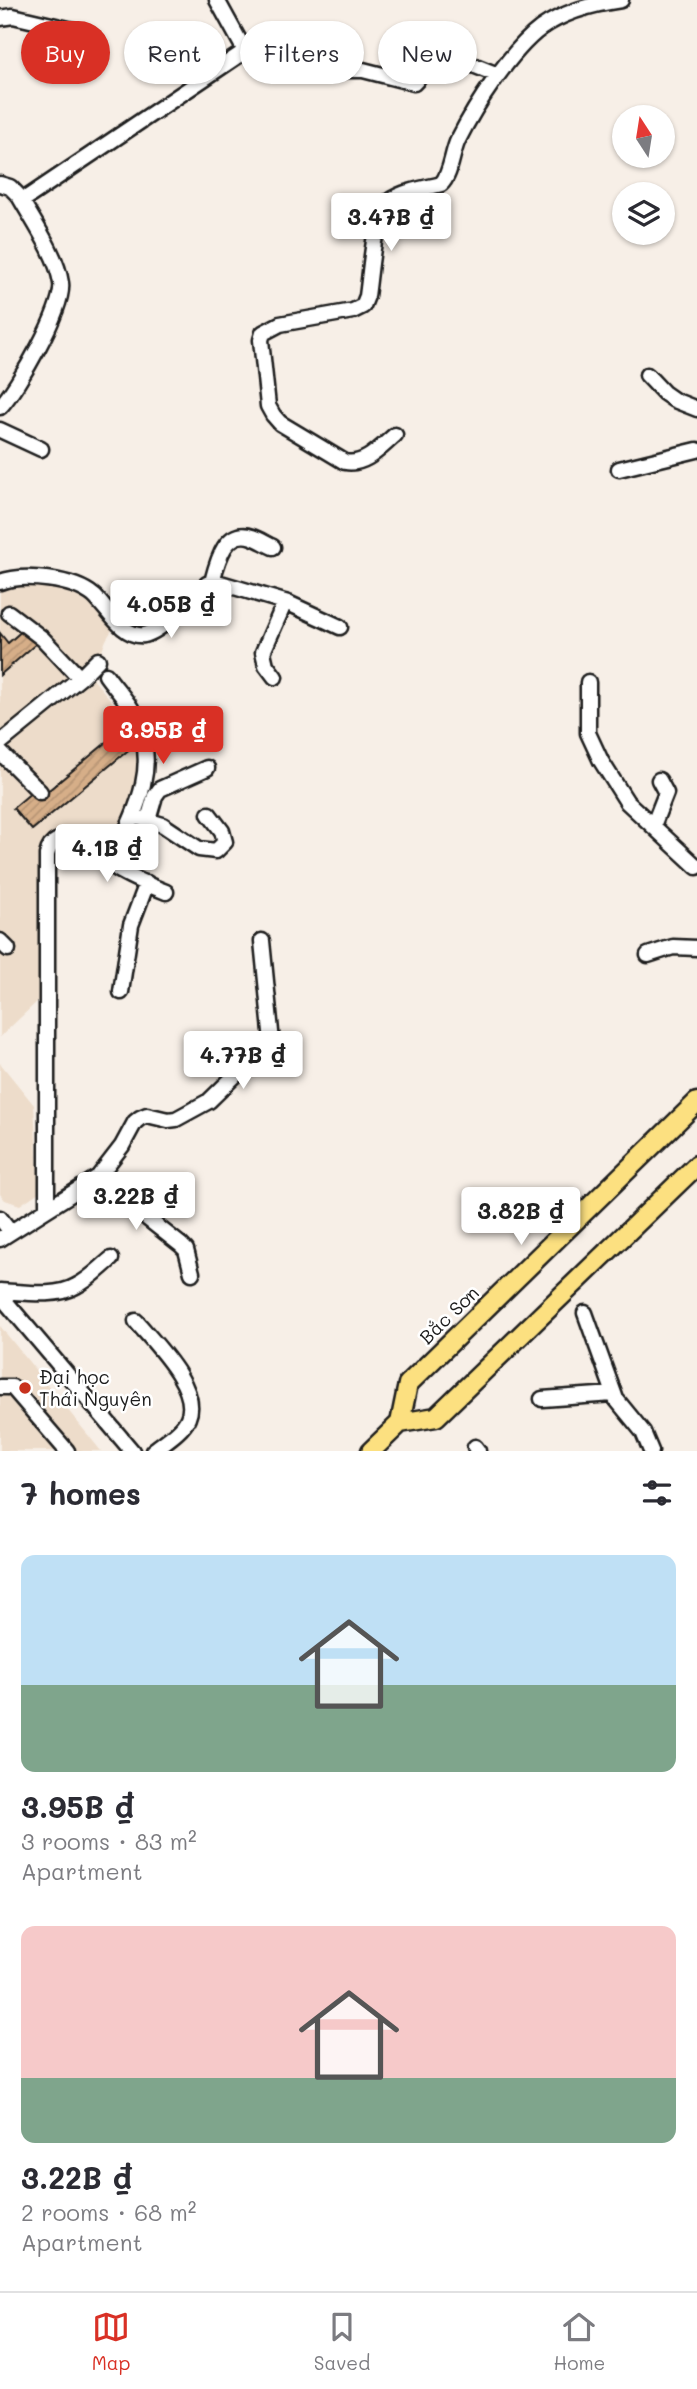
<!DOCTYPE html>
<html lang="en">
<head>
<meta charset="utf-8">
<style>
  :root { --surface:#fff; --page:#f2f2f3; --text:#2b2b33; --muted:#7c7c81; --line:#e1e1e2; --accent:#d93025 }
  body { margin:0; font-family:Mali,sans-serif; background:var(--page); color:var(--text); height:100vh; display:flex; flex-direction:column; font-size:26px; white-space:nowrap }
  * { box-sizing:border-box; margin:0 }
  p { font-size:23px; color:var(--muted) }
  .icon { flex:none; width:38px; height:38px; fill:none; stroke:currentColor; stroke-width:2; stroke-linecap:round; stroke-linejoin:round }
  .map { position:relative; height:1451px; overflow:hidden }
  .panel { display:flex; flex-direction:column; background:var(--surface); flex:1 }
  .panel>* { flex:none }
  .hud { position:absolute; left:21px; top:21px; width:656px; height:63px; display:flex; gap:14px }
  .needle { width:46px; rotate:348deg }
  .controls { position:absolute; left:612px; top:105px; display:grid; gap:14px }
  .controls a { display:grid; place-items:center; width:63px; height:63px; border-radius:50%; background:var(--surface); box-shadow:0 2px 5px #0004; font-size:35px }
  .price { position:absolute; translate:-50% -60px; padding:0 16px; border-radius:7px; background:#fff; color:#222; font-size:23px; line-height:46px; filter:drop-shadow(0 2px 4px #0008) }
  .price::after { content:''; position:absolute; left:50%; top:42px; width:21px; height:16px; margin-left:-10px; background:inherit; clip-path:polygon(0 0,100% 0,50% 100%) }
  .price.selected { background:var(--accent); color:#fff }
  ul { padding:0; list-style:none }
  li { display:grid; align-content:center; gap:14px; height:371px; padding:0 21px }
  li span { display:grid; place-items:center; height:217px; border-radius:14px; color:#555 }
  li>.icon { margin-inline-start:auto }
  span .icon { width:126px; height:126px; fill:#fffc; stroke-width:1 }
  li b { font-size:30px }
  h2 { display:flex; justify-content:space-between; align-items:center; height:84px; padding:0 21px; font-size:30px }
  .pill { padding:0 24px; border-radius:32px; background:var(--surface); box-shadow:0 2px 5px #0004; font-size:24px; line-height:63px }
  .pill.selected { background:var(--accent); color:#fff }
  .menu { display:flex; justify-content:space-around; align-items:center; height:98px; border-top:2px solid var(--line); background:var(--surface); font-size:19px; color:var(--muted) }
  .menu a { display:grid; justify-items:center; gap:4px }
  .menu .selected { color:var(--accent) }
  .map>svg:first-child { display:block }
  .built { fill:#eddcca }
  .building { fill:url(#building-hatch); stroke:#1c1c1c; stroke-width:2 }
  .lines { fill:none; stroke-linecap:round; stroke-linejoin:round }
  .minor-casing { stroke:#1c1c1c; stroke-width:19 }
  .major-casing { stroke:#1c1c1c; stroke-width:23 }
  .minor { stroke:#fff; stroke-width:14 }
  .major { stroke:#fce080; stroke-width:18 }
  .poi-dot { fill:#c8321e; stroke:#fff; stroke-width:2.5 }
  .labels { text-anchor:middle; stroke-width:5; stroke-linejoin:round; paint-order:stroke }
  .street-label { font-size:19px; fill:#1c1c1c; stroke:#fff }
  .poi-label { font-size:19px; fill:#1c1c1c; stroke:#fff; text-anchor:start }
</style>
</head>
<body>
<div class="map">
<svg width="697" height="1451" viewBox="0 0 697 1451">
  <defs>
    <pattern id="building-hatch" width="6" height="6" patternUnits="userSpaceOnUse" patternTransform="scale(1.75)"><rect width="6" height="6" fill="#d6ae88"/><path d="M-1 1l2-2M0 6l6-6M5 7l2-2" fill="none" stroke="#b79575"/></pattern>
  </defs>
  <rect width="100%" height="100%" fill="#f7efe7"/>
  <filter id="ink" filterUnits="userSpaceOnUse"><feTurbulence type="fractalNoise" baseFrequency=".0143" numOctaves="2"/><feDisplacementMap in="SourceGraphic" scale="14" xChannelSelector="R" yChannelSelector="G"/><feConvolveMatrix kernelMatrix="1 2 1 2 8 2 1 2 1" color-interpolation-filters="sRGB"/></filter>
  <g filter="url(#ink)">
    <path class="built" d="M 42,583 L 90,597 L 110,623 L 112,630 L 106,640 L 92,678 L 133,726 L 139,742 L 140,768 L 132,803 L 110,849 L 102,853 L 50,838 L 41,998 L 0,1037 L 0,586 Z
      M 0,1063 L 34,1105 L 39,1192 L 20,1205 L 5,1200 L 0,1194 Z
      M 0,1326 L 101,1451 L 0,1451 Z"/>
    <path class="building" d="M 24,629 L 37,643 L 0,675 L 0,633 L 8,643 Z
      M 124,728 L 137,743 L 32,830 L 13,808 L 32,792 L 38,799 Z"/>
    <g class="lines">
      <g class="minor-casing">
        <path id="minor" d="M 0,18 L 13,16 L 86,33
          M 330,70 L 363,70 L 414,83 C 424,75 421,58 432,51 L 443,53 L 498,75
          M 0,184 L 10,187 L 19,196 C 33,221 57,255 61,283 C 65,307 17,389 0,407
          M 22,201 L 245,51 L 217,0
          M 647,375 L 664,393 L 674,400 L 697,409
          M 0,430 L 41,449
          M 395,435 C 381,447 365,466 345,462 L 280,423 L 273,415 L 268,406 L 261,340 L 263,333 L 280,324 L 353,311 L 363,306 L 367,296 C 370,277 374,217 385,205 C 398,191 424,189 441,184 C 451,175 452,152 458,140 C 475,106 511,50 541,28 C 565,11 593,4 621,0
          M 619,469 L 697,450
          M 0,582 C 24,573 74,579 94,596 C 107,608 123,638 144,635 C 162,632 193,597 207,584 L 214,581 L 288,603 L 340,627
          M 212,582 C 217,563 225,527 252,537 C 259,539 266,544 273,547
          M 9,613 L 43,639 L 80,678
          M 106,675 C 115,688 128,701 135,715 C 162,768 133,816 110,864
          M 275,677 L 266,665 L 263,652 L 285,602
          M 588,682 L 588,733 L 601,761 L 627,802 L 697,867
          M 0,743 L 80,678 L 98,660
          M 0,752 L 40,792
          M 133,816 L 163,825 L 199,849 L 216,851 L 225,842 L 222,831 L 209,814
          M 148,820 L 155,796 L 160,789 L 207,768
          M 653,826 L 666,793 L 659,780
          M 0,941 L 8,949
          M 648,955 L 673,947 L 697,948
          M 121,992 L 131,925 L 147,883
          M 98,1177 L 132,1201 L 148,1219 L 181,1245 L 186,1250 L 192,1273
          M 47,1208 L 47,855 C 56,816 104,862 122,872 C 136,880 151,886 166,892
          M 0,1218 L 11,1232
          M 0,1239 L 98,1177 L 122,1146 L 135,1122 L 140,1118 L 147,1115 L 168,1120 L 176,1119 L 209,1101 L 247,1064 L 270,1056 L 273,1052 L 262,941
          M 0,1291 C 23,1292 56,1298 76,1286 C 89,1280 100,1268 111,1259
          M 0,1295 L 132,1451
          M 585,1313 L 616,1399 L 643,1432 L 651,1451
          M 136,1321 C 153,1342 201,1388 188,1418 C 183,1431 164,1442 153,1451
          M 0,1387 L 12,1387 L 67,1451
          M 542,1399 L 613,1394
          M 475,1447 L 478,1451"/>
      </g>
      <g class="major-casing">
        <path id="major" d="M 400,1423 L 436,1417 L 697,1165
          M 371,1451 L 400,1423 L 408,1384 L 697,1102"/>
      </g>
      <use href="#minor" class="minor"/>
      <use href="#major" class="major"/>
    </g>
  </g>
  <circle class="poi-dot" cx="25" cy="1388" r="7"/>
  <g class="labels">
    <g class="street-label">
      <text transform="translate(449 1315) rotate(-44)" y="7">Bắc Sơn</text>
    </g>
    <g class="poi-label">
      <text x="39" y="1384">Đại học<tspan x="39" dy="22">Thái Nguyên</tspan></text>
    </g>
  </g>
</svg>
<div class="controls">
<a><svg class="needle" viewBox="-14 -14 28 28"><path d="M0-13l5 13h-10z" fill="#e53935"/><path d="M0 13l5-13h-10z" fill="#7c7c81"/></svg></a>
<a><svg class="icon" aria-label="layers" viewBox="0 0 24 24"><path d="M12 4l9 5-9 5-9-5zM3 14l9 5 9-5"/></svg></a>
</div>
<b class="price" style="left:391px;top:253px">3.47B ₫</b>
<b class="price" style="left:171px;top:640px">4.05B ₫</b>
<b class="price selected" style="left:163px;top:766px">3.95B ₫</b>
<b class="price" style="left:107px;top:884px">4.1B ₫</b>
<b class="price" style="left:243px;top:1091px">4.77B ₫</b>
<b class="price" style="left:136px;top:1232px">3.22B ₫</b>
<b class="price" style="left:521px;top:1247px">3.82B ₫</b>
<div class="hud">
<a class="pill selected">Buy</a>
<a class="pill">Rent</a>
<a class="pill">Filters</a>
<a class="pill">New</a>
</div>
</div>
<section class="panel">
<h2>7 homes<svg class="icon" aria-label="filters" viewBox="0 0 24 24"><path d="M4 7h16M4 17h16"/><circle cx="9" cy="7" r="2"/><circle cx="15" cy="17" r="2"/></svg></h2>
<ul>
<li><span style="background:linear-gradient(#bfe0f5 60%,#7fa58c 0)"><svg class="icon" aria-label="home" viewBox="0 0 24 24"><path d="M3 11l9-7 9 7M6 9v11h12V9"/></svg></span><div><b>3.95B ₫</b><p>3 rooms · 83 m²</p><p>Apartment</p></div></li>
<li><span style="background:linear-gradient(#f6c9c9 70%,#7fa58c 0)"><svg class="icon" aria-label="home" viewBox="0 0 24 24"><path d="M3 11l9-7 9 7M6 9v11h12V9"/></svg></span><div><b>3.22B ₫</b><p>2 rooms · 68 m²</p><p>Apartment</p></div></li>
</ul>
</section>
<nav class="menu">
<a class="selected"><svg class="icon" aria-label="map" viewBox="0 0 24 24"><path d="M3 6l6-2 6 2 6-2v14l-6 2-6-2-6 2zM9 4v14M15 6v14"/></svg>Map</a>
<a><svg class="icon" aria-label="saved" viewBox="0 0 24 24"><path d="M7 4h10v16l-5-4-5 4z"/></svg>Saved</a>
<a><svg class="icon" aria-label="home" viewBox="0 0 24 24"><path d="M3 11l9-7 9 7M6 9v11h12V9"/></svg>Home</a>
</nav>
</body>
</html>
